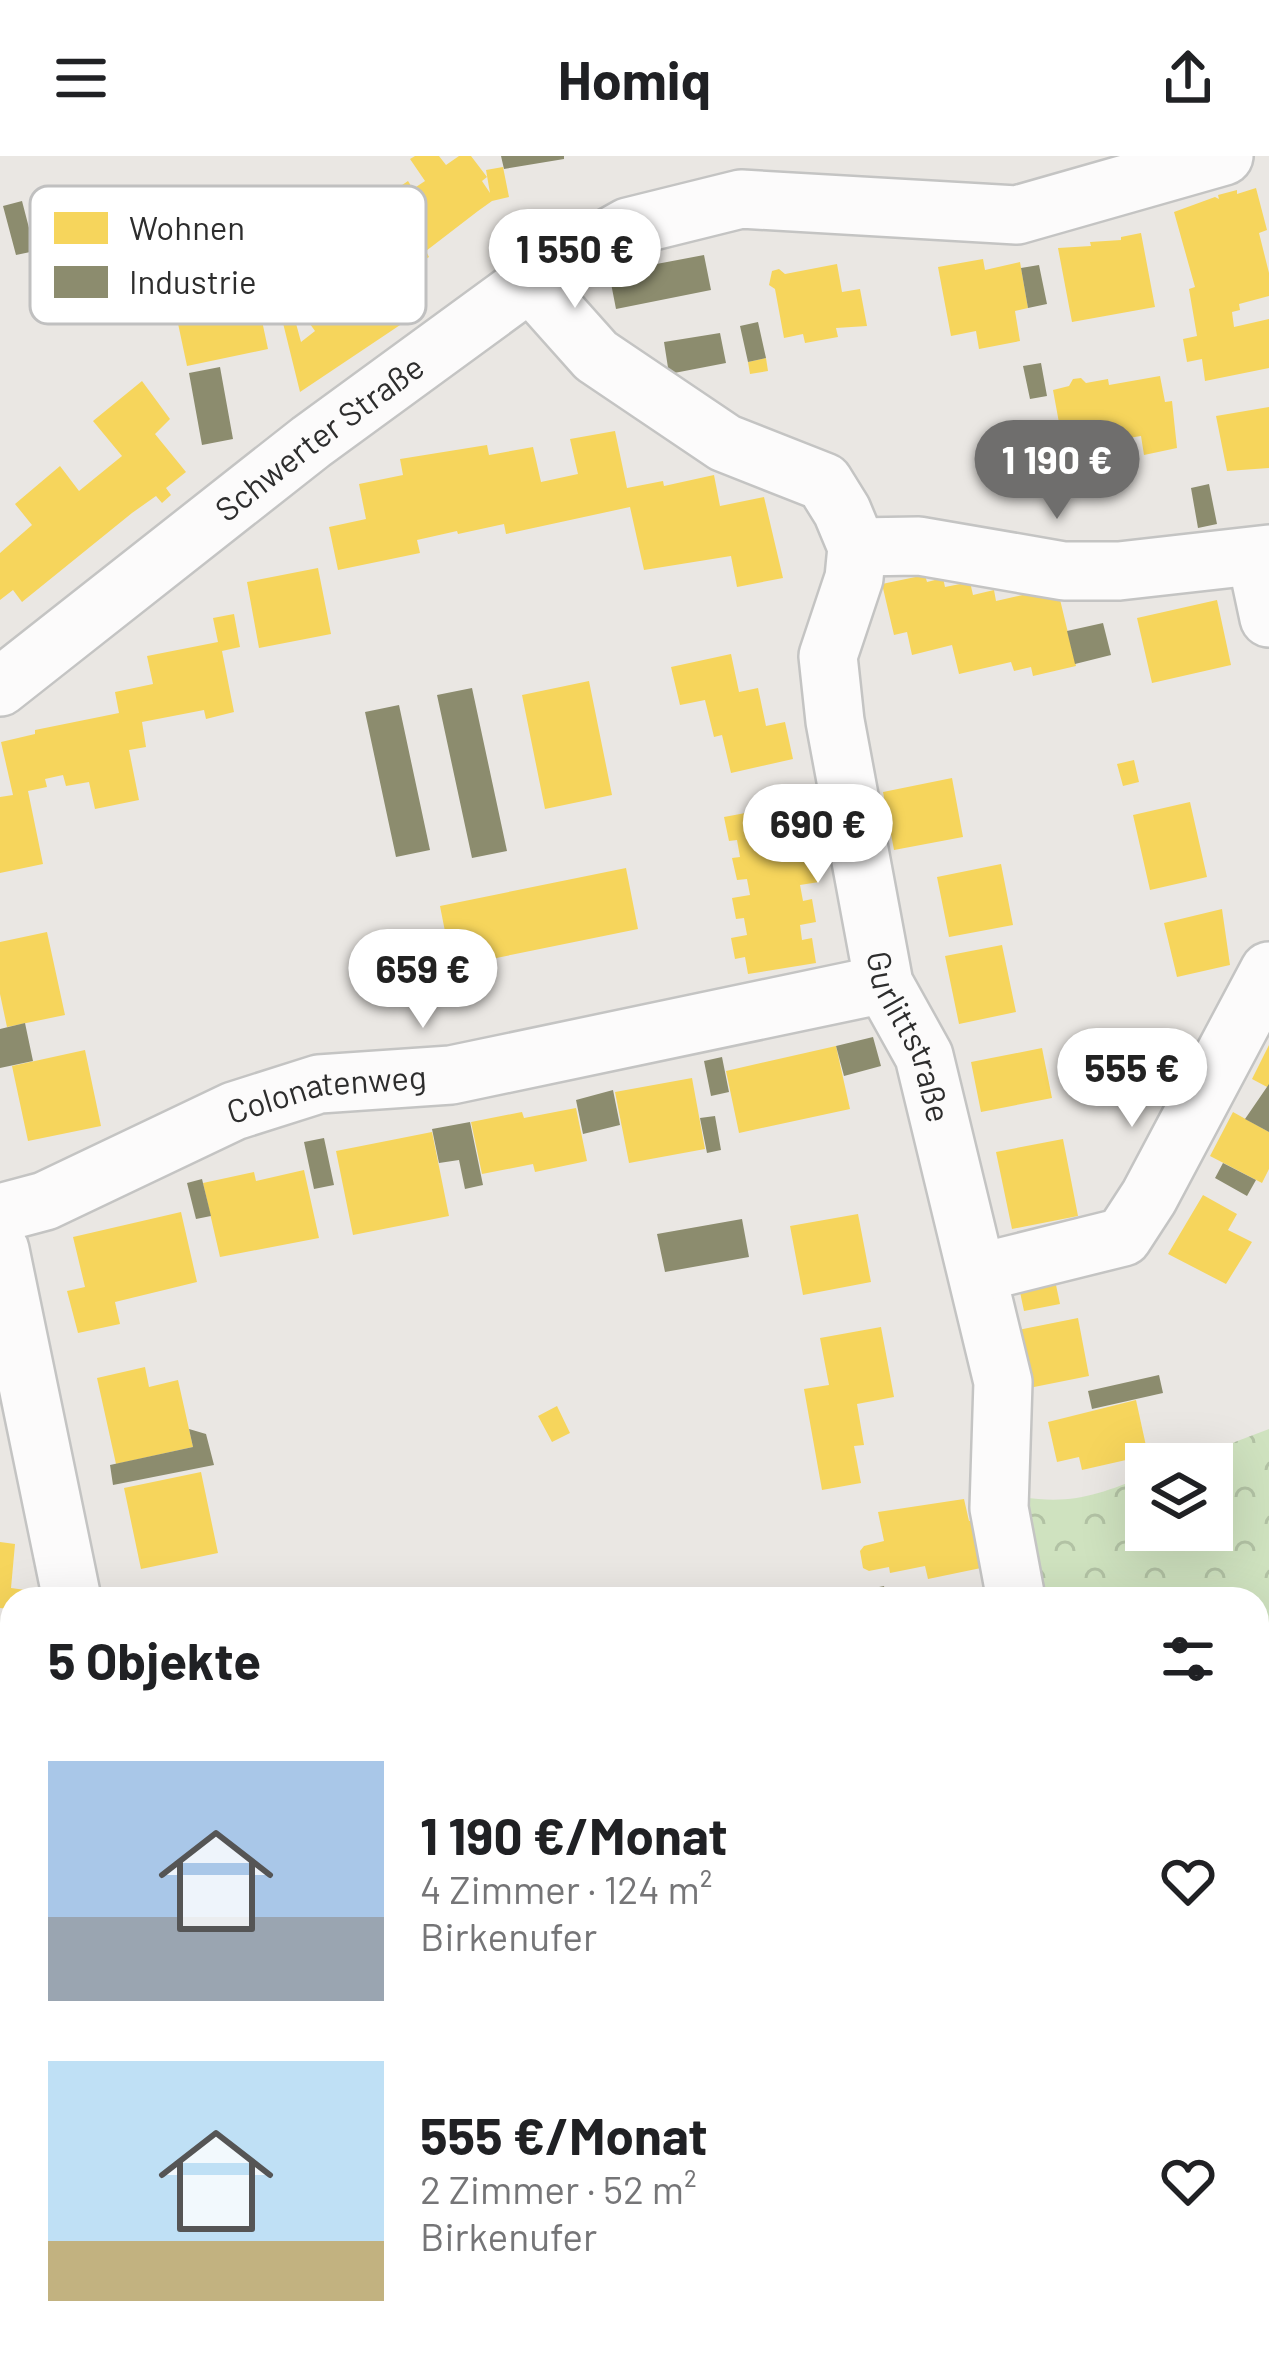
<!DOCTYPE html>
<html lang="de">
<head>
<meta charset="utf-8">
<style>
  :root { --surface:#fff; --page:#f6f6f6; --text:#202124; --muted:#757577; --accent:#6f6e6d }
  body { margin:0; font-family:Barlow,sans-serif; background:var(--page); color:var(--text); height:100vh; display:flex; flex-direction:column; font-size:45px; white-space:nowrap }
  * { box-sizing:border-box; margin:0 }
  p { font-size:39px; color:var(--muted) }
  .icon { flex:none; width:66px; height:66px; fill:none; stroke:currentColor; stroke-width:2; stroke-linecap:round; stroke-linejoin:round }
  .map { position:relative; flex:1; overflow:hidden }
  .sheet { position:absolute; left:0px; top:1431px; width:1269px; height:768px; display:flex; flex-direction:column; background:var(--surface); border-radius:36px 36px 0 0; box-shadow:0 12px 48px #0002 }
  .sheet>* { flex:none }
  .fabs { position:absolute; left:1125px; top:1287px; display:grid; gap:24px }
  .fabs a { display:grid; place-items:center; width:108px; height:108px; border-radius:0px; background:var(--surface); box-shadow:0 12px 48px #0002; font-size:60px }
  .price { position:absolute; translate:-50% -102px; padding:0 27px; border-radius:42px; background:#fff; color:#222; font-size:39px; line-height:78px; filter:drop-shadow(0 3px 6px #0008) }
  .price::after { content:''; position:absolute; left:50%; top:72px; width:36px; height:27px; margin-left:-18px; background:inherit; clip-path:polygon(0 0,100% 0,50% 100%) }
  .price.selected { background:var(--accent); color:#fff }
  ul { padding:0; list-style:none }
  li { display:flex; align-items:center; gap:36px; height:300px; padding:0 48px }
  li span { display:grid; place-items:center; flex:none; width:336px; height:240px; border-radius:0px; color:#555 }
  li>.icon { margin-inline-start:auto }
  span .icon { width:144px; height:144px; fill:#fffc; stroke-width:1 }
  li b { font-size:51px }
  h2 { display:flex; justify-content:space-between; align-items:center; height:144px; padding:0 48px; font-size:51px }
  header { display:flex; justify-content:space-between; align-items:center; height:156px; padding:0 48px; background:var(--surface); font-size:54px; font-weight:700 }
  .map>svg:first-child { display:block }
  .grass { fill:url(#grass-tufts) }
  .forest { fill:url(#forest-crowns) }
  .homes { fill:#f6d55c }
  .industry { fill:#8c8c6e }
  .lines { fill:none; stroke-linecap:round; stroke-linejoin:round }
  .stream { stroke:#9ed6e4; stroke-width:12 }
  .minor-casing { stroke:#c4c4c3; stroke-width:62 }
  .minor { stroke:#fcfbfb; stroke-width:57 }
  .labels { text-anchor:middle; stroke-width:12; stroke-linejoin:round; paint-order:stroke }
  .street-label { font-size:33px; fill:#2d2d2d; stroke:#fff }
  .key { fill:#fff; stroke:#c0c0c0; stroke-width:3 }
  .key-label { font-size:33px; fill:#2d2d2d }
</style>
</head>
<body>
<header><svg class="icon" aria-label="menu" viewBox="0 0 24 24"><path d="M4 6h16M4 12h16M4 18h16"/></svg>Homiq<svg class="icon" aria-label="share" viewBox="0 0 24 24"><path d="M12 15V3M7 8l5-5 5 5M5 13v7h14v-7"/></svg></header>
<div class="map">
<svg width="1269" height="2199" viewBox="0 0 1269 2199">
  <defs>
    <pattern id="grass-tufts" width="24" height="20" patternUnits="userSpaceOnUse" patternTransform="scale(3)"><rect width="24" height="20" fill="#cfe2bf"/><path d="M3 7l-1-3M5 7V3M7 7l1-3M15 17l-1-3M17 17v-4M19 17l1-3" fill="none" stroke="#b2c2a4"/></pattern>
    <pattern id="forest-crowns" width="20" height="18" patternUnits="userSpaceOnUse" patternTransform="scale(3)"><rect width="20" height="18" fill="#cfe2bf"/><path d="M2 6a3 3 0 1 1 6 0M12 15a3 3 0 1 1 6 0" fill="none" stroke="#b2c2a4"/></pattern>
  </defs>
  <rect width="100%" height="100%" fill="#eae7e3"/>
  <path class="grass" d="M 589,2187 L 711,2187 L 713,2199 L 591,2199 Z"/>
  <path class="forest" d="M 1269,1273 L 1269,2199 L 997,2199 L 1003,2187 L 1257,2187 L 1257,1443 L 1033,1443 L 1022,1341 C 1073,1349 1099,1338 1146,1320 L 1146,1374 L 1212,1374 L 1212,1308 L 1177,1308 Z"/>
  <path class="homes" d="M 415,0 L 439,0 L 446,9 L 459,0 L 471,0 L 487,21 L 482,25 L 490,37 L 486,14 L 503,11 L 509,41 L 492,45 L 478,55 L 426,95 L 429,101 L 419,107 L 398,77 L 408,70 L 386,40 L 408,25 L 413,33 L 425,25 L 410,3 Z
    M 1256,32 L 1267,74 L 1259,77 L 1269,117 L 1269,140 L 1239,148 L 1240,154 L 1232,156 L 1234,171 L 1269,163 L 1269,212 L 1205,225 L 1202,203 L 1187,206 L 1183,183 L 1197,180 L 1189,133 L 1195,131 L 1174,56 L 1215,41 L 1219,43 L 1218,39 L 1237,34 L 1237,38 Z
    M 1141,77 L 1155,151 L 1072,166 L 1058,92 L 1091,90 L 1090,86 L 1121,84 L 1121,81 Z
    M 983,103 L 985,114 L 1020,106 L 1028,152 L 1015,155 L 1020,185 L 979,193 L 976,175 L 951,180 L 938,111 Z
    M 250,108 L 268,193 L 187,210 L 169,125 Z
    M 393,108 L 398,116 L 393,119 L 418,157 L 300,236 L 282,163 L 294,160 L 301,186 L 315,175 L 310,168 L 390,114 Z
    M 837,108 L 842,136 L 860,133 L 867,170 L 836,172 L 838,181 L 805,187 L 803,178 L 784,182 L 775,133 L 769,129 L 772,115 L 779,113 L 785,118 Z
    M 766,202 L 768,215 L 750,218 L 748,206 Z
    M 1160,220 L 1165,246 L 1172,245 L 1177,292 L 1144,299 L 1141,280 L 1098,287 L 1092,295 L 1083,297 L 1076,292 L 1064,294 L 1053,234 L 1069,230 L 1073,223 L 1081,222 L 1086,227 L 1108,223 L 1109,229 Z
    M 142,225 L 170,263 L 155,278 L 186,316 L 166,332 L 171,339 L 162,347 L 156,340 L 132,357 L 22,446 L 13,434 L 0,444 L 0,397 L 32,369 L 15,348 L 60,310 L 79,335 L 122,300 L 93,265 Z
    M 1269,251 L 1269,312 L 1227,315 L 1216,260 Z
    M 615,275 L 627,332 L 663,325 L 664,330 L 714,319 L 720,350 L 764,341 L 783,422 L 737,431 L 731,400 L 644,414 L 630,351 L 506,378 L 504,368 L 458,378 L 457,375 L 417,384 L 420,397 L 338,414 L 329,371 L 366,363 L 359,328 L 403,319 L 400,303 L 487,289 L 489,299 L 533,291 L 541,326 L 578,318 L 570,283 Z
    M 318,412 L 331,478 L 259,492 L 247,426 Z
    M 925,419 L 927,426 L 943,422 L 945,431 L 970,426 L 973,439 L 994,434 L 996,445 L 1057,431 L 1076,510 L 1033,520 L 1031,511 L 1014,515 L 1011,506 L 959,518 L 952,489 L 912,499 L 907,476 L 894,479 L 882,428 Z
    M 1217,444 L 1231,509 L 1152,527 L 1137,462 Z
    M 234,458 L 240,491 L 222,495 L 234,556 L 206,563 L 204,554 L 142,566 L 146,591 L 129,594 L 139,644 L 95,653 L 89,626 L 66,630 L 63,619 L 45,623 L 47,631 L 28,635 L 43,708 L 0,717 L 0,641 L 13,639 L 1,586 L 35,578 L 35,574 L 119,557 L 115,536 L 153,528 L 147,500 L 218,486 L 213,462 Z
    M 731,498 L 739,536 L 758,532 L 766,570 L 785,566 L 793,603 L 731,617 L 722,579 L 714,581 L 705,544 L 680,549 L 671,511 Z
    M 589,525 L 612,639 L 545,653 L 522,539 Z
    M 1134,604 L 1139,626 L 1123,630 L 1117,608 Z
    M 952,622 L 963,681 L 894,694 L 883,636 Z
    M 1190,646 L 1207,721 L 1150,734 L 1133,659 Z
    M 794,648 L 797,665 L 807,664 L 811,688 L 800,690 L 802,704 L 815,702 L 819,726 L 800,729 L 803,745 L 812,743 L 816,766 L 800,769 L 802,784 L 812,782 L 816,807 L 748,818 L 745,801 L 735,803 L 731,782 L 747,779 L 744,762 L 736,763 L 732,742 L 750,739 L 747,723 L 737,724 L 732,702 L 740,701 L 737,684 L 729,685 L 724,661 Z
    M 1001,708 L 1013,769 L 949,781 L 937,721 Z
    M 626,712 L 638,773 L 452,811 L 440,750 Z
    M 1222,753 L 1230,809 L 1177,821 L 1164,767 Z
    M 47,776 L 65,859 L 7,871 L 0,838 L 0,786 Z
    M 1002,789 L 1016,856 L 959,868 L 945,800 Z
    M 1269,889 L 1269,932 L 1252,923 Z
    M 836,890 L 850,953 L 739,977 L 726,915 Z
    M 1042,892 L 1052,942 L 981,956 L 971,906 Z
    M 85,894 L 101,970 L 28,985 L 12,910 Z
    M 692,922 L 705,993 L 629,1007 L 615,936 Z
    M 576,952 L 587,1005 L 535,1016 L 533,1008 L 482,1018 L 471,966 L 522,956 L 524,962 Z
    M 1233,956 L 1269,976 L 1269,1013 L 1262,1027 L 1210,1000 Z
    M 432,976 L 449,1060 L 353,1079 L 336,995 Z
    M 1063,983 L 1078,1060 L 1012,1073 L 996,996 Z
    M 304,1014 L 319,1082 L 220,1101 L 203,1027 L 254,1016 L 256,1025 Z
    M 1203,1039 L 1237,1058 L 1228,1074 L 1252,1086 L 1226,1128 L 1168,1098 Z
    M 181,1056 L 197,1126 L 115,1146 L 120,1168 L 78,1177 L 67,1135 L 85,1131 L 73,1081 Z
    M 858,1058 L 871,1126 L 803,1139 L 790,1070 Z
    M 1056,1129 L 1060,1148 L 1024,1155 L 1020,1136 Z
    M 1078,1162 L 1089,1220 L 1029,1232 L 1018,1174 Z
    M 881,1171 L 894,1241 L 857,1248 L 864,1289 L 854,1290 L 861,1327 L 822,1334 L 804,1233 L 829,1229 L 820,1182 Z
    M 145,1211 L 149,1231 L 178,1224 L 193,1291 L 116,1308 L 97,1222 Z
    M 1136,1244 L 1148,1299 L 1082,1314 L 1079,1301 L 1057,1306 L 1048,1266 Z
    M 557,1250 L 570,1277 L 552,1286 L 538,1260 Z
    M 201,1316 L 218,1397 L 141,1413 L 124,1332 Z
    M 964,1343 L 969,1365 L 980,1363 L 984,1383 L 974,1385 L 981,1412 L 928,1423 L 925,1410 L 890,1417 L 889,1411 L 869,1415 L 863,1412 L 860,1395 L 864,1390 L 884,1385 L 878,1356 Z
    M 0,1386 L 15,1388 L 11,1432 L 33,1435 L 32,1443 L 12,1443 L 12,1453 L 0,1452 Z
    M 0,1597 L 12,1597 L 12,1678 L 0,1678 Z
    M 0,1707 L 12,1707 L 12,1767 L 0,1767 Z
    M 12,1828 L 12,1954 L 0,1954 L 0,1829 Z
    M 0,2008 L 4,2019 L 12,2017 L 12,2123 L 3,2125 Z
    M 12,2164 L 12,2187 L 76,2187 L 78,2199 L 2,2199 L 0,2166 Z
    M 110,2187 L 191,2187 L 193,2199 L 112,2199 Z
    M 824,2187 L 917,2187 L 918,2199 L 825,2199 Z"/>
  <path class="industry" d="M 501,0 L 564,0 L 564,3 L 504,13 Z
    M 22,45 L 35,95 L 16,99 L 3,50 Z
    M 704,99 L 711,134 L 616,153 L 609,117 Z
    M 1039,109 L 1047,148 L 1028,152 L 1021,112 Z
    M 758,166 L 766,202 L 748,206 L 740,170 Z
    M 720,177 L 726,207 L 669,218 L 664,186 Z
    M 1041,207 L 1047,240 L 1030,243 L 1023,210 Z
    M 220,211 L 233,283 L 202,289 L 189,217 Z
    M 1209,328 L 1217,368 L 1198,372 L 1191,332 Z
    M 1103,467 L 1111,499 L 1075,508 L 1067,475 Z
    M 472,532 L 507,695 L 472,702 L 437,539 Z
    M 399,549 L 430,694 L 396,701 L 365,556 Z
    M 25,867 L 33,905 L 0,912 L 0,873 Z
    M 873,881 L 881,910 L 844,920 L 836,890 Z
    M 722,901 L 729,936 L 711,940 L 704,905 Z
    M 1269,928 L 1269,976 L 1245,963 Z
    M 613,934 L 620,969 L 583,978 L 576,944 Z
    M 715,960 L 721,994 L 707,997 L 700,962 Z
    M 470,966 L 483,1029 L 465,1033 L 459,1004 L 439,1007 L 432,973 Z
    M 324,982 L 334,1029 L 314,1033 L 304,986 Z
    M 1223,1007 L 1256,1024 L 1247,1040 L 1215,1022 Z
    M 202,1023 L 211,1060 L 196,1063 L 187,1027 Z
    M 742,1063 L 749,1101 L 665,1116 L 657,1078 Z
    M 1159,1219 L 1163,1237 L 1092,1253 L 1088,1235 Z
    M 189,1273 L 206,1278 L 214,1309 L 113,1329 L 110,1309 L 193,1291 Z
    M 884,1430 L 887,1443 L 850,1443 L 849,1437 Z
    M 12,2123 L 12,2147 L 0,2150 L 0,2126 Z"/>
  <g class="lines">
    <path class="stream" d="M 1257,1534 L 1269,1539
      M 1257,1809 L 1269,1797
      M 1202,2187 L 1206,2199"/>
    <g class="minor-casing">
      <g id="minor">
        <path id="s1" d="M 530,126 L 596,200 L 725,287 L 824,326 L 842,355 L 857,391 L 854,422 L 828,500 L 835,565 L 884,828 L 924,900 L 1003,1226 L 999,1352 L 1016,1443"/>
        <path d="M 857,391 L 919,390 L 1064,415 L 1119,415 L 1269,398"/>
        <path d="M 1256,401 L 1269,462"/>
        <path id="s2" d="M 0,531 L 311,286 L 530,126 L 628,71 L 741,43 L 1017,59 L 1224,0"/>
        <path id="s3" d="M 0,1057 L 45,1045 L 234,955 L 319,928 L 451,919 L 884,828"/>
        <path d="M 0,1094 L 72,1443"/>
        <path d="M 978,1117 L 1123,1081 L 1149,1041 L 1269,815"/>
        <path d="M 243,2187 L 245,2199"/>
        <path d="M 985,2199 L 991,2187"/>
      </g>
    </g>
    <use href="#minor" class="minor"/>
  </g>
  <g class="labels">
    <g class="street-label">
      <text dy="12" stroke="none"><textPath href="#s2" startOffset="405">Schwerter Straße</textPath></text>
      <text dy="12" stroke="none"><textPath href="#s1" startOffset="939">Gurlittstraße</textPath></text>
      <text dy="12" stroke="none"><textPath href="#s3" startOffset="351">Colonatenweg</textPath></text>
    </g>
  </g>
  <rect x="30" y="30" width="396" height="138" rx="18" class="key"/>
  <rect x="54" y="56" width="54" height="32" fill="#f6d55c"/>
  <rect x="54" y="110" width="54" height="32" fill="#8c8c6e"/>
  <g class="key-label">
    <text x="129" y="84">Wohnen</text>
    <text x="129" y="138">Industrie</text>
  </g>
</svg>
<div class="fabs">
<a><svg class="icon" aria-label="layers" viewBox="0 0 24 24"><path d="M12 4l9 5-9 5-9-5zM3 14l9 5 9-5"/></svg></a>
</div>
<b class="price" style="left:575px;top:155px">1 550 €</b>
<b class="price selected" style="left:1057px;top:366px">1 190 €</b>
<b class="price" style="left:818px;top:730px">690 €</b>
<b class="price" style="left:423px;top:875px">659 €</b>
<b class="price" style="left:1132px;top:974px">555 €</b>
<section class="sheet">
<h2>5 Objekte<svg class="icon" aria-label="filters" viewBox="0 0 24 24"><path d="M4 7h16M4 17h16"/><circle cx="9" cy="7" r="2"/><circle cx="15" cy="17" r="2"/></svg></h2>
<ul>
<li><span style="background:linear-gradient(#a9c7e8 65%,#9aa5b1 0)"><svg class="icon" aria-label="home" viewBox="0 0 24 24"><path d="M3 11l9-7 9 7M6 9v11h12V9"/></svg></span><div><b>1 190 €/Monat</b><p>4 Zimmer · 124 m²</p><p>Birkenufer</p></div><svg class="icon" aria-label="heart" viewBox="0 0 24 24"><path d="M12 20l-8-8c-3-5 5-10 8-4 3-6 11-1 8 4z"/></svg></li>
<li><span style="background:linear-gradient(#bfe0f5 75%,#c2b280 0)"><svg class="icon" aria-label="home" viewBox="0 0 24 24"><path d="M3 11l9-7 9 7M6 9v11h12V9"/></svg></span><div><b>555 €/Monat</b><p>2 Zimmer · 52 m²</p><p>Birkenufer</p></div><svg class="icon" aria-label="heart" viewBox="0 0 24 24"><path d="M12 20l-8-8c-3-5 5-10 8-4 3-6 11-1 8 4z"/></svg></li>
</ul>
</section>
</div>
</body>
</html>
